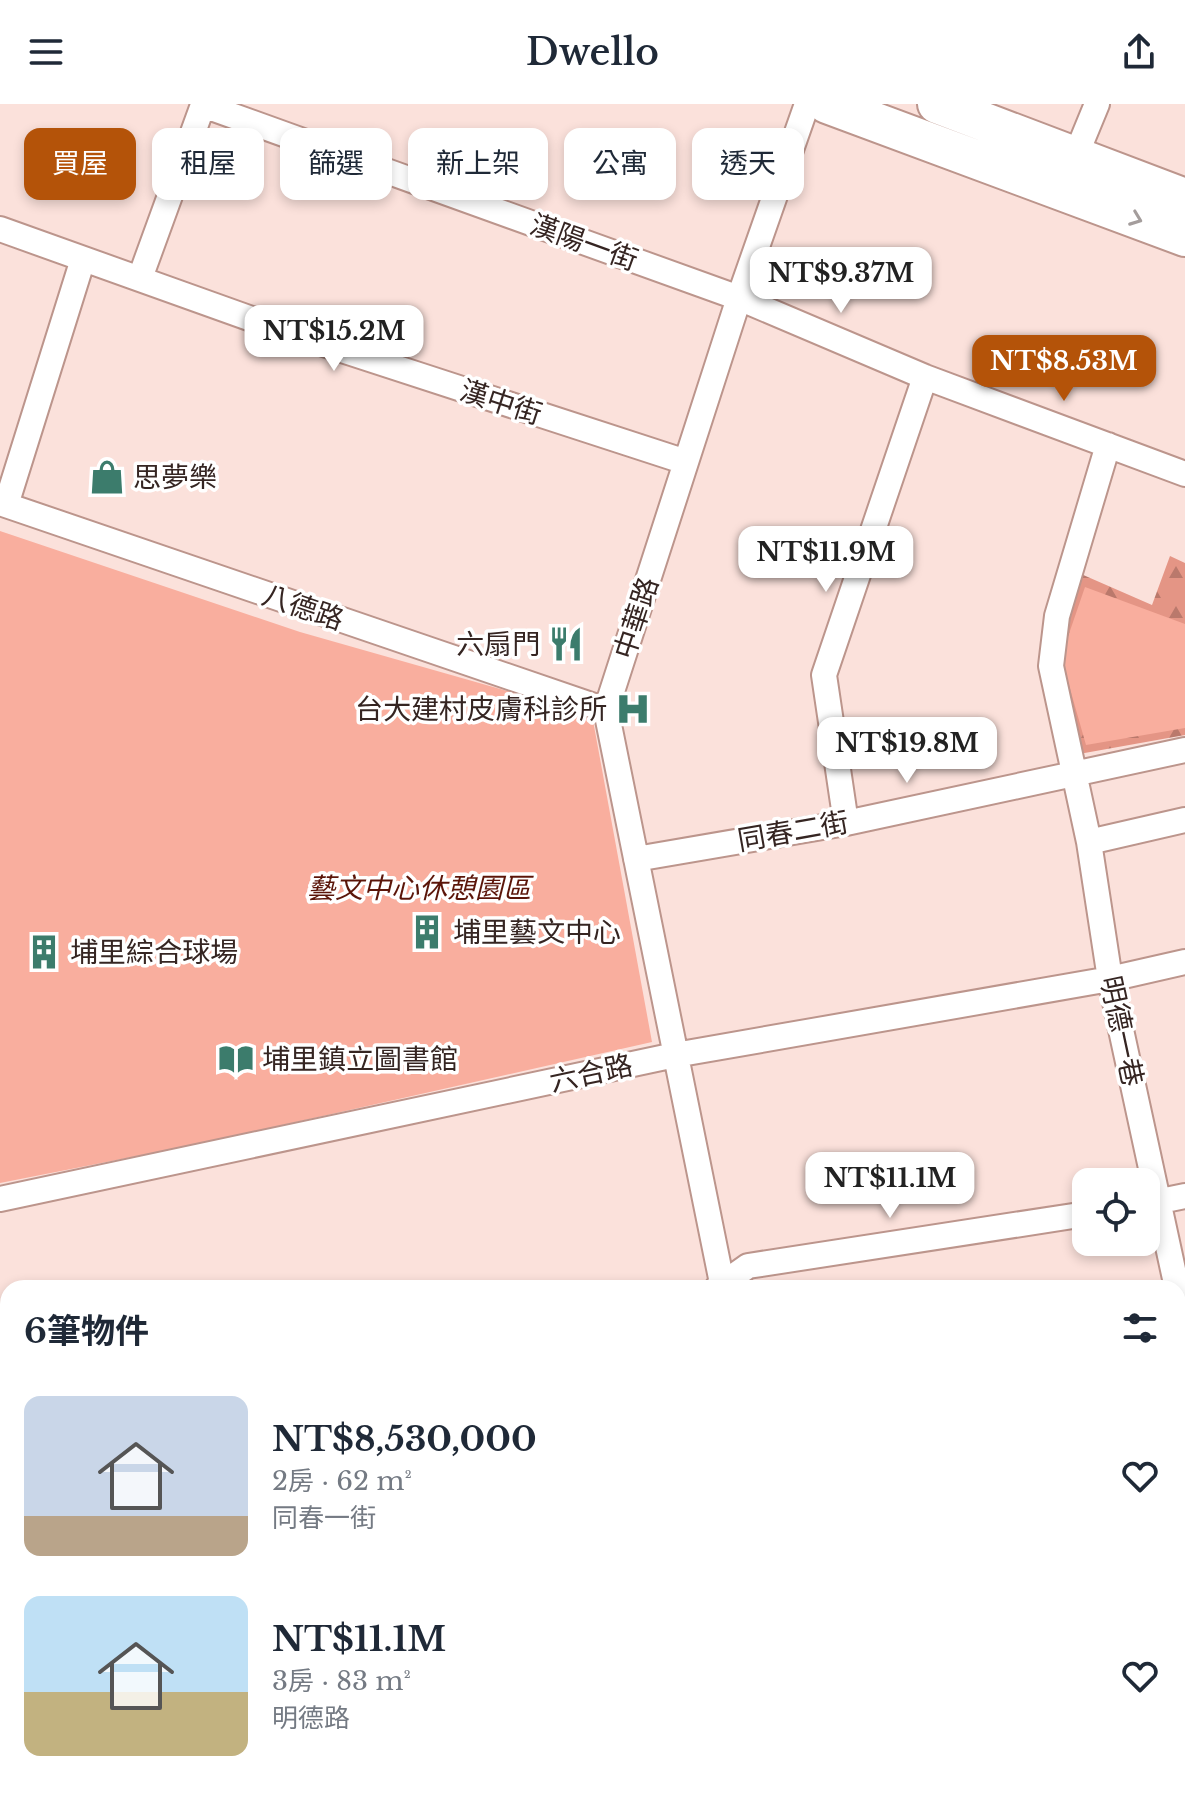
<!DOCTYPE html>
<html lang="zh-TW">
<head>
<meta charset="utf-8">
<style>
  :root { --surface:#fff; --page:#f6f6f7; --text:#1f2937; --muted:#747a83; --accent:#b45309 }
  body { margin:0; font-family:"Libre Baskerville","Noto Sans TC",serif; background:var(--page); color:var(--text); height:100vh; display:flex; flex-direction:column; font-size:30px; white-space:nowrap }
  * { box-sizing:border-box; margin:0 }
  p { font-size:26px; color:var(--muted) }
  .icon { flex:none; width:44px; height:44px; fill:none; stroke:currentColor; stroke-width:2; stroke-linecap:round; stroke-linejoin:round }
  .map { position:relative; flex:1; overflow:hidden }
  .drawer { position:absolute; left:0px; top:1176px; width:1186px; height:514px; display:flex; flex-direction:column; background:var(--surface); border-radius:24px 24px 0 0; box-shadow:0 4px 12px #0003 }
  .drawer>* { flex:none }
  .banner { position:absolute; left:24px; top:24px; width:1138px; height:72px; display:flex; gap:16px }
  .controls { position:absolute; left:1072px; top:1064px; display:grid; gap:16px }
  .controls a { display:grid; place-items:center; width:88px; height:88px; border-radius:16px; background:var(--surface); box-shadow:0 4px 12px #0003; font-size:40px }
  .price { position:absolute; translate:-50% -68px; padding:0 18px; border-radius:16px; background:#fff; color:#222; font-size:26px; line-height:52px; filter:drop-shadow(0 2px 4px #0008) }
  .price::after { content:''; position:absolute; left:50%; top:48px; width:24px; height:18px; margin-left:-12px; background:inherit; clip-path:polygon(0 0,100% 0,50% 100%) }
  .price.on { background:var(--accent); color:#fff }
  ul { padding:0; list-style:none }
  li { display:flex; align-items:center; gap:24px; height:200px; padding:0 24px }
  li span { display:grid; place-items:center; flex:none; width:224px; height:160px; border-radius:16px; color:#555 }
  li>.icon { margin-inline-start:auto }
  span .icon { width:96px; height:96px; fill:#fffc; stroke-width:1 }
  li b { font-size:34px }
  h2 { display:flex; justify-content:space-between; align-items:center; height:96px; padding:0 24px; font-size:34px }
  .pill { padding:0 28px; border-radius:16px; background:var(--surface); box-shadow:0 4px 12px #0003; font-size:28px; line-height:72px }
  .pill.on { background:var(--accent); color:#fff }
  header { display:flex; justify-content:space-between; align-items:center; height:104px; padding:0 24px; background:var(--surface); font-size:36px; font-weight:600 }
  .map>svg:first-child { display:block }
  .forest { fill:url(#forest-firs) }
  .park { fill:#f9ae9e }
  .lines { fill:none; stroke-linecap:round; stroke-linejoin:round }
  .minor-casing { stroke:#bc958c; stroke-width:28 }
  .tertiary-casing { stroke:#bc958c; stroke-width:34 }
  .primary-casing { stroke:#bc958c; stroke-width:42 }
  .minor { stroke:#fff; stroke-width:24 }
  .tertiary { stroke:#fff; stroke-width:30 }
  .primary { stroke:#fff; stroke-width:38 }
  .oneway { stroke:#a49d9c }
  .labels { text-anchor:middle; stroke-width:7; stroke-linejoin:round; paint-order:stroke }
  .street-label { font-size:28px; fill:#352522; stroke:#fff }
  .poi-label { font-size:28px; fill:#352522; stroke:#fff; text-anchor:start }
  .park-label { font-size:28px; font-style:italic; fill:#5b1509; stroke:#fff }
</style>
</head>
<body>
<header><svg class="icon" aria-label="menu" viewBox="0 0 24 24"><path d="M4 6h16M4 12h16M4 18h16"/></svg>Dwello<svg class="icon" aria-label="share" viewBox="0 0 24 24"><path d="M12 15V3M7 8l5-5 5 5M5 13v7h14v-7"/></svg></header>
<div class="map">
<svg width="1185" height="1689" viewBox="0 0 1185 1689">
  <defs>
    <pattern id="forest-firs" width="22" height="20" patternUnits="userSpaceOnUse" patternTransform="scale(2)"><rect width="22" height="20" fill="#e49585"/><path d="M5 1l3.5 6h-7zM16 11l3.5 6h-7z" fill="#ba796c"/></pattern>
  </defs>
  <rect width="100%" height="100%" fill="#fbe1db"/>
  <path class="forest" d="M 1170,452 L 1185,459 L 1185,631 L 1079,650 L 1052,554 L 1081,470 L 1152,501 Z"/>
  <path class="park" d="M 0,427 L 300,528 L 592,611 L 652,938 L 203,1039 L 0,1079 Z
    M 1085,483 L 1185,520 L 1185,624 L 1086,641 L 1061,553 Z"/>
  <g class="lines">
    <g class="minor-casing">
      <path id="minor" d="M 1076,51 L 1097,0
        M 0,125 L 299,232 L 686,358
        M 140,174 L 203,1 L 739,194 L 925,273 L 1185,370
        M 1108,341 L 1057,512 L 1051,562 L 1089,738 L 1110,875 L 1177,1184
        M 0,399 L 606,606
        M 6,401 L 83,155
        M 846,719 L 824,571 L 925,273
        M 1089,738 L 1185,716
        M 636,755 L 846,719 L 1185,646
        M 0,1095 L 675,951 L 1110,875 L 1185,858
        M 1146,1100 L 1185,1092
        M 717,1184 L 748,1162 L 1086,1110
        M 723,1184 L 606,606 L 739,194 L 807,0
        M 1178,1190 L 1185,1223
        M 1178,1508 L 1185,1507
        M 0,1678 L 2,1689
        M 829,1682 L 830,1689
        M 1146,1682 L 1147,1689
        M 29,1689 L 80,1682
        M 264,1689 L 291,1682"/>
    </g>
    <g class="tertiary-casing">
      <path id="tertiary" d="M 1178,1316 L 1185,1315
        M 0,1555 L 8,1553"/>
    </g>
    <g class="primary-casing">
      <path id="primary" d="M 827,0 L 1185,133
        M 937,0 L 1185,94"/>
    </g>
    <use href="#minor" class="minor"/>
    <use href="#tertiary" class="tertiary"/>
    <use href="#primary" class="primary"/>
  </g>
  <defs><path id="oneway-chevron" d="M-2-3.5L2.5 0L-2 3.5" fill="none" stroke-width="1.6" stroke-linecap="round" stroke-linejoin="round" transform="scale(2)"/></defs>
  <use class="oneway" href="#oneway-chevron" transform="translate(1136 115) rotate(21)"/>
  <defs>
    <g id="shop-bare" transform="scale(2.76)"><path d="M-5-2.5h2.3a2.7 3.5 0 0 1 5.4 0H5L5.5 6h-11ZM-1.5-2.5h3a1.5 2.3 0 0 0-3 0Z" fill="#3c7c6c" stroke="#fff" stroke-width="2.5" paint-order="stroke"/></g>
    <g id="restaurant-bare" transform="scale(2.76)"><path d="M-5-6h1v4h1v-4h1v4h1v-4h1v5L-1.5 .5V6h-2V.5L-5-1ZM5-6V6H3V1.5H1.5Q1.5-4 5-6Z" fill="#3c7c6c" stroke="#fff" stroke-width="2.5" paint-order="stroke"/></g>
    <g id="hospital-bare" transform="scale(2.76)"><path d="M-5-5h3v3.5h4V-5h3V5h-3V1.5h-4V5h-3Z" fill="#3c7c6c" stroke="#fff" stroke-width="2.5" paint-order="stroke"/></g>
    <g id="building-bare" transform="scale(2.76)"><path d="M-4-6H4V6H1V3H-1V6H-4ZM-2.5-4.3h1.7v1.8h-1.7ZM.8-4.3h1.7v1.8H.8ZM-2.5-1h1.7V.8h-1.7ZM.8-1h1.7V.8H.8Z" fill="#3c7c6c" stroke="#fff" stroke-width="2.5" paint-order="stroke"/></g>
    <g id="library-bare" transform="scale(2.76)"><path d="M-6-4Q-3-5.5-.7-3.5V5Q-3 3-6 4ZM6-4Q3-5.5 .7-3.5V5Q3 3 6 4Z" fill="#3c7c6c" stroke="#fff" stroke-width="2.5" paint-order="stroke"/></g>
  </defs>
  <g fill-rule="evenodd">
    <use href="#shop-bare" x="107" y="373"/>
    <use href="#restaurant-bare" x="566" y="540"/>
    <use href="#hospital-bare" x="633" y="605"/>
    <use href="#building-bare" x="427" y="828"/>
    <use href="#building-bare" x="44" y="848"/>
    <use href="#library-bare" x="236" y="955"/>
  </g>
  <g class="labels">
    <g class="street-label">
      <text transform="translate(584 138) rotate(20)" y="10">漢陽一街</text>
      <text transform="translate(501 298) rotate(18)" y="10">漢中街</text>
      <text transform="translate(303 503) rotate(19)" y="10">八德路</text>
      <text transform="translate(636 514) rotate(-72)" y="10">中華路</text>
      <text transform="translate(793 727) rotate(-10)" y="10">同春二街</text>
      <text transform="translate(1122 927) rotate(78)" y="10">明德一巷</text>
      <text transform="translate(591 969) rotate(-12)" y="10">六合路</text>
    </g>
    <g class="poi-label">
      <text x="133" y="383">思夢樂</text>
      <text x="540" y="550" text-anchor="end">六扇門</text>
      <text x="607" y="615" text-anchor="end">台大建村皮膚科診所</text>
      <text x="453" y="838">埔里藝文中心</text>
      <text x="70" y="858">埔里綜合球場</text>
      <text x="262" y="965">埔里鎮立圖書館</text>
    </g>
    <g class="park-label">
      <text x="419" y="794">藝文中心休憩園區</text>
    </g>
  </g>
</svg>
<div class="controls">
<a><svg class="icon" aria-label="locate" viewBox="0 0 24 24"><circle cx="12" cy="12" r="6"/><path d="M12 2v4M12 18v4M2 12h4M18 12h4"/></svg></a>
</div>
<b class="price" style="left:841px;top:211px">NT$9.37M</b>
<b class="price" style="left:334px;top:269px">NT$15.2M</b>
<b class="price on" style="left:1064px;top:299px">NT$8.53M</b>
<b class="price" style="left:826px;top:490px">NT$11.9M</b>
<b class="price" style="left:907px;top:681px">NT$19.8M</b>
<b class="price" style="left:890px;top:1116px">NT$11.1M</b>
<div class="banner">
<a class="pill on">買屋</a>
<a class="pill">租屋</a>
<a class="pill">篩選</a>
<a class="pill">新上架</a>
<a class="pill">公寓</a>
<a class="pill">透天</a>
</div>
<section class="drawer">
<h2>6筆物件<svg class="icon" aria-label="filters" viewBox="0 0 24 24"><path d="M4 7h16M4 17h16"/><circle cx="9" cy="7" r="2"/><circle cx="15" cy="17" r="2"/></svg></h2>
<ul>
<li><span style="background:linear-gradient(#c9d6e8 75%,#b9a48a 0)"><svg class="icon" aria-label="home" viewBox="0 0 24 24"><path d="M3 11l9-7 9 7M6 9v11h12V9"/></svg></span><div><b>NT$8,530,000</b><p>2房 · 62 m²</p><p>同春一街</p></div><svg class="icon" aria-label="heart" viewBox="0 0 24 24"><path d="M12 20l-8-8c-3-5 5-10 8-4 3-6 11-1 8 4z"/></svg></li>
<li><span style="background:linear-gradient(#bfe0f5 60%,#c2b280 0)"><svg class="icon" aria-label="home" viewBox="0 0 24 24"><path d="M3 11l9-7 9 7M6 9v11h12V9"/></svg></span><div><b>NT$11.1M</b><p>3房 · 83 m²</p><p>明德路</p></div><svg class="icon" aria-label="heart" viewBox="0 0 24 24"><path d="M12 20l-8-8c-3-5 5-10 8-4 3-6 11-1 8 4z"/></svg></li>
</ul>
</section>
</div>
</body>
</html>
